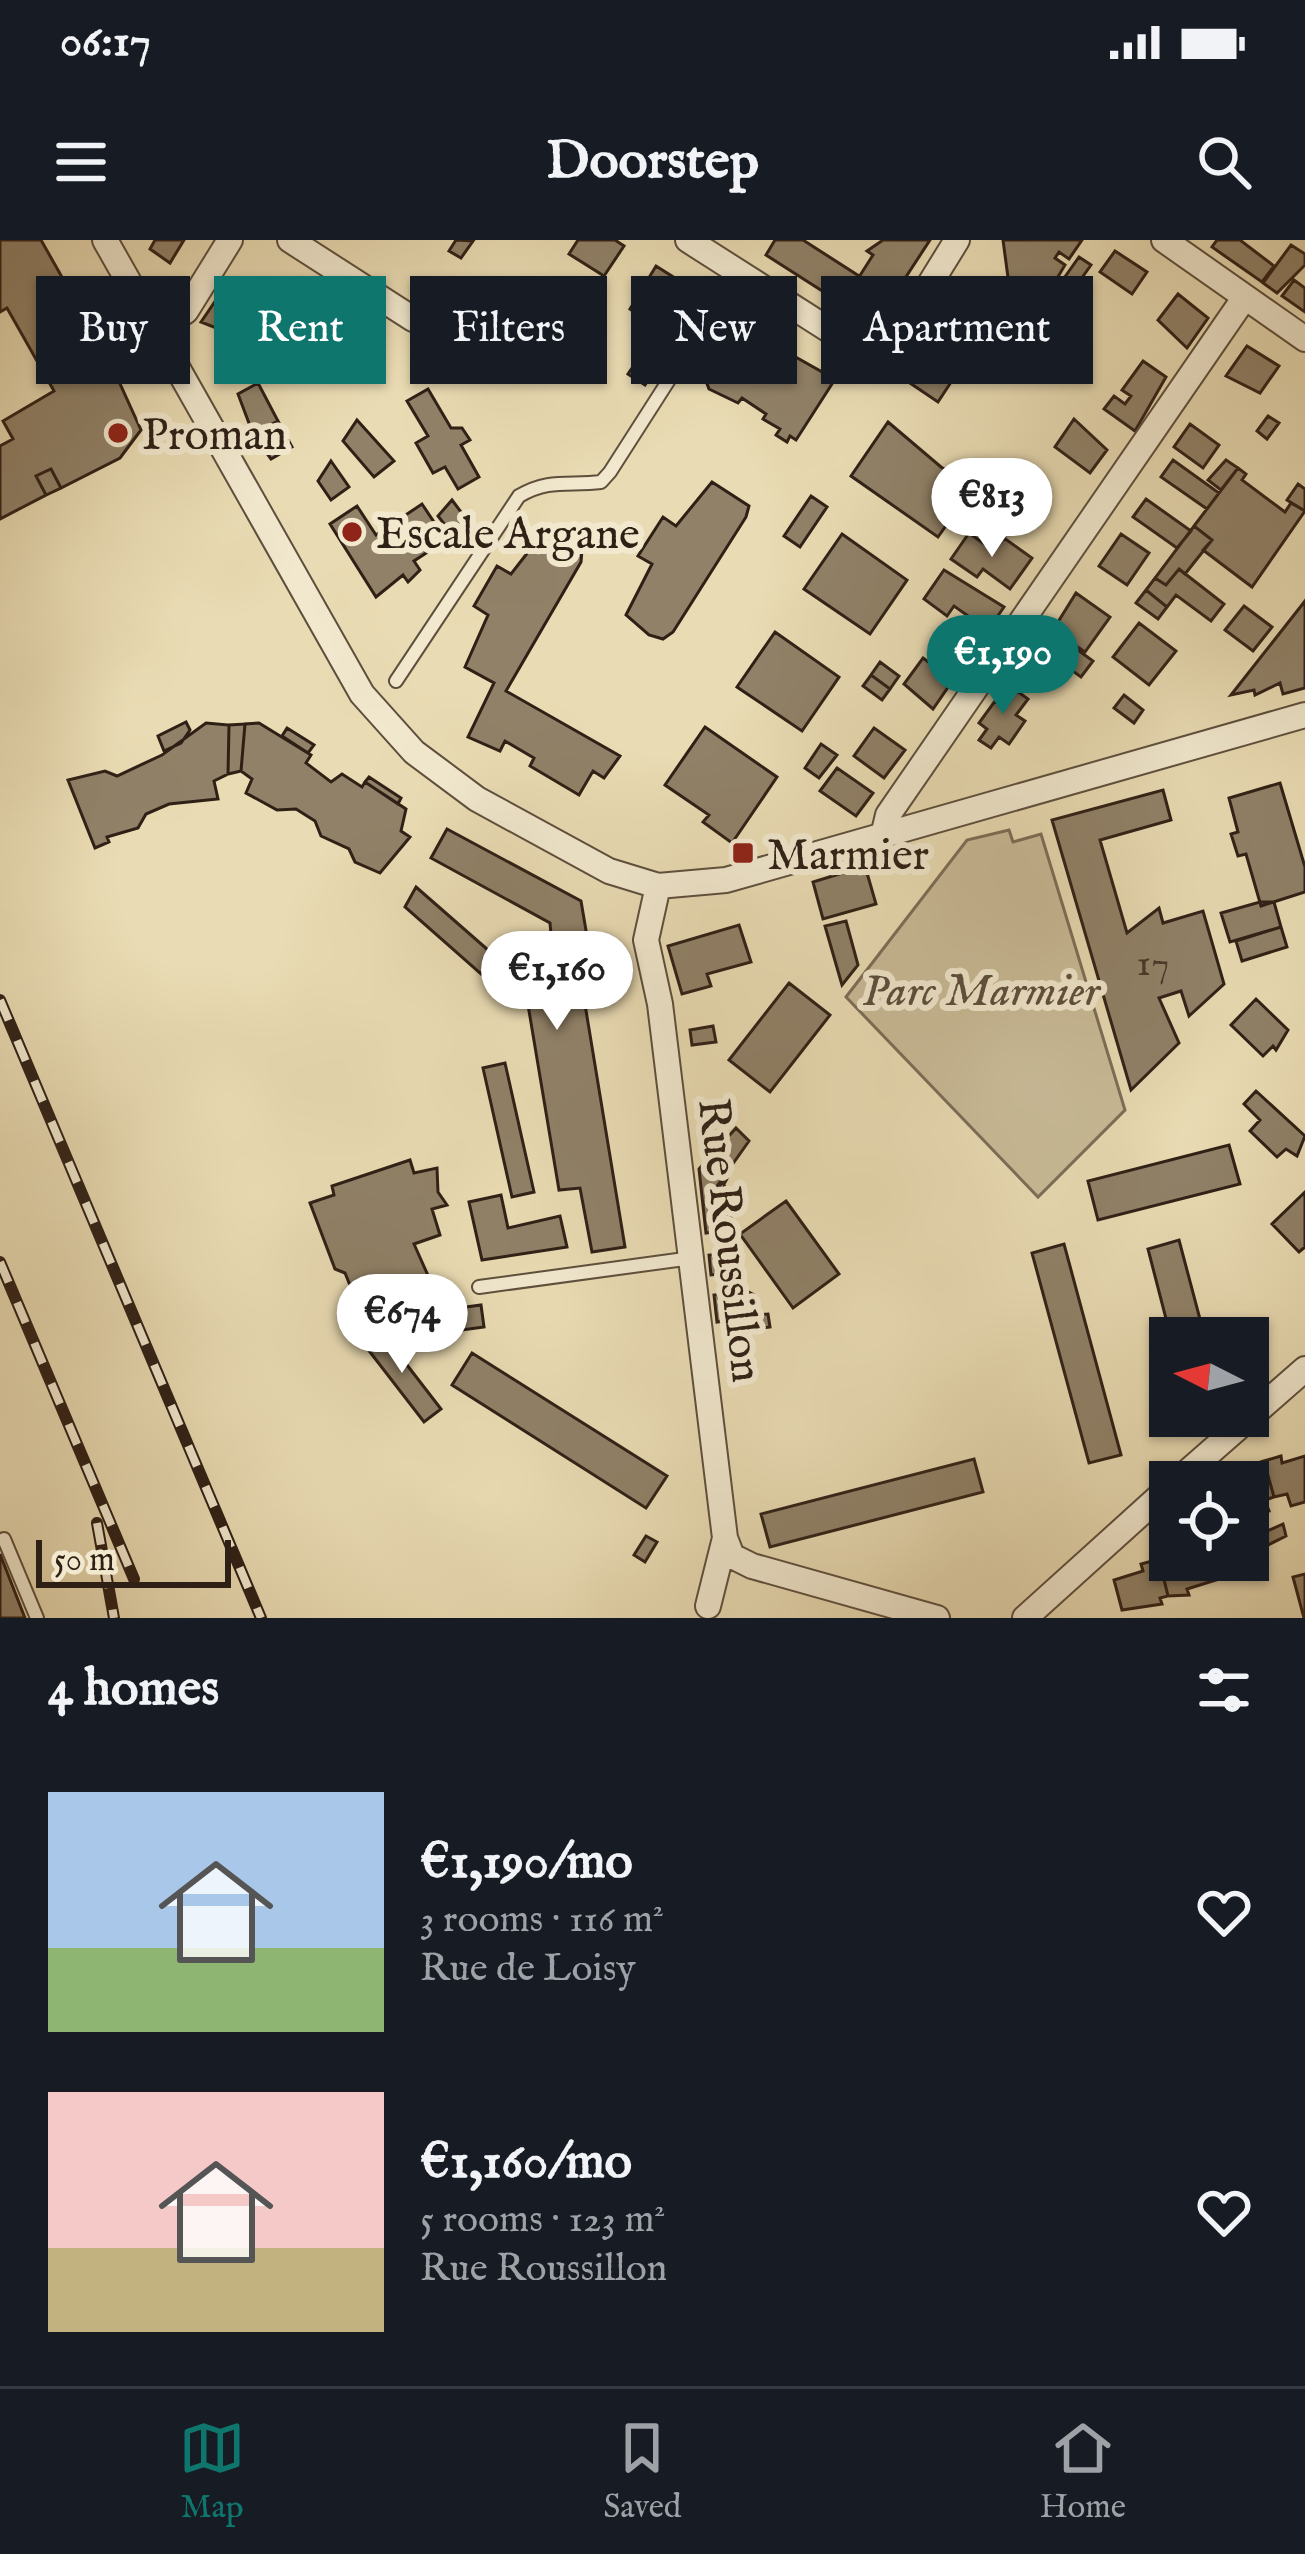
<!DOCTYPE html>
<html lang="en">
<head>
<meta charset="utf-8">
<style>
  :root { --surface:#171b24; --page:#242831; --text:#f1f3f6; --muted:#9ea1a6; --line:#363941; --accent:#0f766e }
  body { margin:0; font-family:"IM FELL English",serif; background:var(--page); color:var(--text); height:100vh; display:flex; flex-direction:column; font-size:45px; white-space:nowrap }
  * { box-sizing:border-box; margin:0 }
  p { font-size:39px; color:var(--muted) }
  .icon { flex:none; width:66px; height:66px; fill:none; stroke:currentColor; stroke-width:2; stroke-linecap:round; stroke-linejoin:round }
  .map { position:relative; height:1378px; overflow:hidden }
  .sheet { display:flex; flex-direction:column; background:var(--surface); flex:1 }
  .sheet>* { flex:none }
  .guide { position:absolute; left:36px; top:36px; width:1233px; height:108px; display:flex; gap:24px }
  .needle { width:78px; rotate:276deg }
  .fabs { position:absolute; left:1149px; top:1077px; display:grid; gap:24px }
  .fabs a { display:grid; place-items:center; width:120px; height:120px; border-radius:0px; background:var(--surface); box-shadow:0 3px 9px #0004; font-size:60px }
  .scale { position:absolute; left:36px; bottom:30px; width:195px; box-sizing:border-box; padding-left:12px; border:6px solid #2f2016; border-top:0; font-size:33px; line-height:42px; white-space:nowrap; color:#2f2016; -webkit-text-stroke:9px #f1e8ce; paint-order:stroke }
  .price { position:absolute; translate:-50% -102px; padding:0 27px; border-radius:42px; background:#fff; color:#222; font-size:39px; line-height:78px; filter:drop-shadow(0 3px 6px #0008) }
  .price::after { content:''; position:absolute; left:50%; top:72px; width:36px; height:27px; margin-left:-18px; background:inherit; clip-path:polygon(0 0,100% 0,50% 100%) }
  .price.selected { background:var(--accent); color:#fff }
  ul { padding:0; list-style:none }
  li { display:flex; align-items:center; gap:36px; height:300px; padding:0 48px }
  li span { display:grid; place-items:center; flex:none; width:336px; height:240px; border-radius:0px; color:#555 }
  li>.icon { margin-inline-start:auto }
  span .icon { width:144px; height:144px; fill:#fffc; stroke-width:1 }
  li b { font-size:51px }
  h2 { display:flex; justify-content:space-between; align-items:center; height:144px; padding:0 48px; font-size:51px }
  .tag { padding:0 42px; border-radius:0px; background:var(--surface); box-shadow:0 3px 9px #0004; font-size:42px; line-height:108px }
  .tag.selected { background:var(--accent); color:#fff }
  .status { display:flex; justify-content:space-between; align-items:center; height:84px; padding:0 60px; background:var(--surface); direction:ltr }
  .status svg { height:33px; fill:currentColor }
  header { display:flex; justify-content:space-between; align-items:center; height:156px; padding:0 48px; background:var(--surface); font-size:54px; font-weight:700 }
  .menu { display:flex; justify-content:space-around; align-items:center; height:168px; border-top:3px solid var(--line); background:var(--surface); font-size:33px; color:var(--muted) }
  .menu a { display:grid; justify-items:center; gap:6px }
  .menu .selected { color:var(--accent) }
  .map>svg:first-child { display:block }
  .green { fill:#c9bb98; stroke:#7c6e57; stroke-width:3 }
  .building { fill:#908168; stroke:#2f2016; stroke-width:3 }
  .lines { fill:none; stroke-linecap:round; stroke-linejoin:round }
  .lane-casing { stroke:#5e4f3d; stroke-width:16 }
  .street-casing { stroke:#5e4f3d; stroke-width:28 }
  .lane { stroke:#f1e8ce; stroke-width:12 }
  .street { stroke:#f1e8ce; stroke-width:24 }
  .rail-casing { stroke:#2f2016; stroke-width:12 }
  .rail { stroke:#f1e8ce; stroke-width:8; stroke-dasharray:22; stroke-linecap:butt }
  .poi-dot { fill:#8f2418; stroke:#f1e8ce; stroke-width:4.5 }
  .labels { text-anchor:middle; stroke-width:12; stroke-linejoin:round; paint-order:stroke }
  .number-label { font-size:39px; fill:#47382a }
  .poi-label { font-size:45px; fill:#2f2016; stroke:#f1e8ce; text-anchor:start }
  .park-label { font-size:45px; font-style:italic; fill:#5d4e3d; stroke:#f1e8ce }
  .street-label { font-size:45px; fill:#2f2016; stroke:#f1e8ce }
</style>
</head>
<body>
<div class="status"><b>06:17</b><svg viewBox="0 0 49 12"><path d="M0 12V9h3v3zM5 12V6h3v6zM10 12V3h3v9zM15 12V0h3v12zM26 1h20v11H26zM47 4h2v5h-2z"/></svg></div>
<header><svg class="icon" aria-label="menu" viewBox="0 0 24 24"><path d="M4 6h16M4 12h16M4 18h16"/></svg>Doorstep<svg class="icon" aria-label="search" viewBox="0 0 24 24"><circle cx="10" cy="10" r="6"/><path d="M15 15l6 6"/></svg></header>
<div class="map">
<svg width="1305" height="1378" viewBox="0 0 1305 1378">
  <rect width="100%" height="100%" fill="#e9dbb3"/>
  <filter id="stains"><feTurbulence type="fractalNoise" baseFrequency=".00167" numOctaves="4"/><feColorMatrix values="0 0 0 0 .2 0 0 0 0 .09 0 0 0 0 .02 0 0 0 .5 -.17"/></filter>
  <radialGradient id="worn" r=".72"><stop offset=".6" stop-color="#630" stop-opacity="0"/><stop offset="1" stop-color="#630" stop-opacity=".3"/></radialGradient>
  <path class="green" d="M 1009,590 L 1013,602 L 1041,594 L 1125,870 L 1038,957 L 846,757 L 967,600 Z"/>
  <path class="building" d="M 0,0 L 41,0 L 111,124 L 141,190 L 120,218 L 61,248 L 51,229 L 36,236 L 46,255 L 0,279 L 0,206 L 13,199 L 3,181 L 54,151 L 7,68 L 0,72 Z
    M 155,0 L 184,0 L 170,23 L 150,9 Z
    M 456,0 L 473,1 L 461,18 L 449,11 Z
    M 578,0 L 615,0 L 624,6 L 604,36 L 569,14 Z
    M 775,0 L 803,0 L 859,36 L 841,63 L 766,15 Z
    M 883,0 L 930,0 L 885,69 L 852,48 L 873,15 L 867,11 Z
    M 1003,0 L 1082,0 L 1069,19 L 1059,12 L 1055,18 L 1065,25 L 1017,105 Z
    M 1217,0 L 1240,0 L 1274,26 L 1262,42 L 1212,7 Z
    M 1291,5 L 1305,14 L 1305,25 L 1277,53 L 1263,43 Z
    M 1115,11 L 1147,32 L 1132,54 L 1100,32 Z
    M 1079,17 L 1091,25 L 1066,60 L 1055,51 Z
    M 656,26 L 686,45 L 658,88 L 630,69 Z
    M 260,38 L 279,51 L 253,93 L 231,78 Z
    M 1294,40 L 1305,48 L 1305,72 L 1282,56 Z
    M 1178,54 L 1208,78 L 1187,108 L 1158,80 Z
    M 218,57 L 231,65 L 216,88 L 201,82 Z
    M 270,67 L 292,89 L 268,130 L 238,112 Z
    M 958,70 L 986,89 L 938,162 L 910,143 Z
    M 753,84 L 764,91 L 760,97 L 831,137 L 832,144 L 796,200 L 790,196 L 787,202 L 776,195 L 780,189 L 763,179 L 766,174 L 742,158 L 738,163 L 709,149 L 706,141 L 742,86 L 749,90 Z
    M 1030,87 L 1054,103 L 1030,135 L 1017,105 Z
    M 292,89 L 314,105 L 320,101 L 302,125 L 276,112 Z
    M 320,101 L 336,119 L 322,139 L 302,125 Z
    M 648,104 L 664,115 L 645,145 L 628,134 Z
    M 1247,106 L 1279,126 L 1260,153 L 1226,136 Z
    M 1143,121 L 1166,137 L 1135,191 L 1104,169 L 1114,156 L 1125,164 L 1131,156 L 1122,150 Z
    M 258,143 L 278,181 L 253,194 L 238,154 Z
    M 428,149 L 451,188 L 462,188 L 470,200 L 461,205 L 479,237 L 458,249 L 445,227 L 433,233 L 416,203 L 428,196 L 407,161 Z
    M 1268,176 L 1279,183 L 1267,199 L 1257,191 Z
    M 1074,179 L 1107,210 L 1090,233 L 1055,207 Z
    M 357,180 L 394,221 L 374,237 L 343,201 Z
    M 278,181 L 292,207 L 271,219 L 253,194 Z
    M 888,182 L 941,227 L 952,234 L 955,228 L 976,243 L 938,297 L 851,236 Z
    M 1190,184 L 1219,205 L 1203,228 L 1174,207 Z
    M 1173,220 L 1219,253 L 1207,269 L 1161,237 Z
    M 1226,220 L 1238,228 L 1221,250 L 1208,240 Z
    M 331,221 L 349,247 L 331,260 L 318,241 Z
    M 1238,228 L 1246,234 L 1242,240 L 1285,272 L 1291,263 L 1305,271 L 1252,347 L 1203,310 L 1212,300 L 1194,286 Z
    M 51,229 L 61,248 L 46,255 L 36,236 Z
    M 712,242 L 749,266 L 746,277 L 673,392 L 663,399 L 649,395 L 626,375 L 652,324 L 638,316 L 663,277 L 676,286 Z
    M 1298,244 L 1305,249 L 1305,271 L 1287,260 Z
    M 811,256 L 827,267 L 800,307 L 784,296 Z
    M 1146,259 L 1191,291 L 1177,308 L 1133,277 Z
    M 452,260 L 464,276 L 452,294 L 438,276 Z
    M 422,264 L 446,300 L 414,321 L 420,330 L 408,342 L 403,335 L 376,357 L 330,284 L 357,266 L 376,295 Z
    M 1194,286 L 1212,300 L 1185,334 L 1179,329 L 1166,345 L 1155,338 Z
    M 546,289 L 582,310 L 581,322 L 506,451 L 620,516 L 604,538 L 593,531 L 579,555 L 530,526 L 534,518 L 505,501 L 500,511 L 468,497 L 494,443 L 465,427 L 488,375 L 474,366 L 497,326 L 511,334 Z
    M 969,293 L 994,311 L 1004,298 L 1032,318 L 1010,349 L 983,329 L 977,337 L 951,319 Z
    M 842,294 L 907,340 L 870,394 L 804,349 Z
    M 1121,294 L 1149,313 L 1127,345 L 1099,326 Z
    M 1179,329 L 1224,364 L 1211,381 L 1176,355 L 1167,367 L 1146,350 L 1155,338 L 1166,345 Z
    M 944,330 L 1004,367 L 988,390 L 954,366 L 947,376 L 924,359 Z
    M 1146,350 L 1167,367 L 1158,379 L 1136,363 Z
    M 1076,353 L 1110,377 L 1085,412 L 1053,390 Z
    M 1305,361 L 1305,448 L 1283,454 L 1280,443 L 1255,455 L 1254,450 L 1231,455 Z
    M 1244,366 L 1272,387 L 1253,411 L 1225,390 Z
    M 1139,383 L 1176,411 L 1149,445 L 1113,417 Z
    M 775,392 L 839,437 L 802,491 L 737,447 Z
    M 1037,403 L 1051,414 L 1027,448 L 1012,437 L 1020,426 L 1016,423 Z
    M 1075,408 L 1093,421 L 1081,437 L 1063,424 Z
    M 923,418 L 953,440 L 933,469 L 904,444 Z
    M 880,422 L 899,436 L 890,449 L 871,435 Z
    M 871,435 L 890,449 L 882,460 L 863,446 Z
    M 1003,441 L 1028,459 L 1016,475 L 1025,481 L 1009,504 L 999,497 L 991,508 L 979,500 L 987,489 L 979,483 L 995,461 L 1004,467 L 1007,461 L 994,452 Z
    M 1124,455 L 1143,470 L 1134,483 L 1114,468 Z
    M 186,482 L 190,490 L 181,503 L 164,511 L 158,496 Z
    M 206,483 L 229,485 L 228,534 L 214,541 L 218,559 L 169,564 L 146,574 L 138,588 L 107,597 L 109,602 L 95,608 L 68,540 L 105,531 L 117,536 L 162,515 Z
    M 259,483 L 311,515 L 306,523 L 331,542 L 342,534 L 362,547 L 365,542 L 406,569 L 401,591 L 410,597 L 380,633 L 355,622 L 349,609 L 321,596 L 315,581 L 296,569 L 277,570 L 246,553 L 252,539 L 241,531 L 245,484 Z
    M 245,484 L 241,531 L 228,534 L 229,485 Z
    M 705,487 L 777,537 L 732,603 L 703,582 L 709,575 L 665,545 Z
    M 287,488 L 314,505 L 308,513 L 282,496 Z
    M 874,488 L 905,510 L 884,538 L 854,516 Z
    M 821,504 L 837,515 L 819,538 L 805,528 Z
    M 837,528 L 873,553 L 856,576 L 820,551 Z
    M 369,537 L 401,558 L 398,564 L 365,542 Z
    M 1280,543 L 1305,627 L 1305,652 L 1261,666 L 1246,614 L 1238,616 L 1231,594 L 1238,592 L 1229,558 Z
    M 1163,550 L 1171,580 L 1100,600 L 1127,693 L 1159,668 L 1163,683 L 1203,671 L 1224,744 L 1189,776 L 1181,751 L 1159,758 L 1179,803 L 1131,850 L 1052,580 Z
    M 447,589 L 581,661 L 592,726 L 579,728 L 625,1007 L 592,1012 L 580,948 L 559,950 L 523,735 L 544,732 L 540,710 L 552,705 L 550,683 L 431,618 Z
    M 865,626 L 876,664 L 823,679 L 813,642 Z
    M 416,647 L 496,717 L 481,734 L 405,667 Z
    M 1260,662 L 1274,662 L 1281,687 L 1230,702 L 1221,673 Z
    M 846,681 L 858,725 L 842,745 L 825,686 Z
    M 739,685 L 751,722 L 707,734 L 711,746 L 682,754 L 668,706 Z
    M 1281,687 L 1287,707 L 1242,721 L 1236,701 Z
    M 789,743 L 830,775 L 770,852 L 729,820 Z
    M 1256,759 L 1288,790 L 1276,810 L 1273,806 L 1263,816 L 1231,785 Z
    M 713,786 L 716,802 L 692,805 L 690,790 Z
    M 505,823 L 534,952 L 512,957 L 483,828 Z
    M 1256,851 L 1305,896 L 1297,916 L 1286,909 L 1277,917 L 1250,891 L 1260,880 L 1244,864 Z
    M 736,888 L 749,901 L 703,966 L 699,929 Z
    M 1229,905 L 1240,944 L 1098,980 L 1088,941 Z
    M 410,920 L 414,933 L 437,928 L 438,952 L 447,965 L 432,969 L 440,995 L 414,1004 L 430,1040 L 413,1047 L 403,1043 L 356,1060 L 345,1033 L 335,1029 L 310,963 L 334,955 L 332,946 Z
    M 730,933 L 724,944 L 734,989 L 706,993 L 703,966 Z
    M 1305,952 L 1305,1007 L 1299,1012 L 1272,984 Z
    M 501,955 L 508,988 L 560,976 L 567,1007 L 482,1020 L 469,962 Z
    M 786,961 L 839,1034 L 793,1068 L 740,994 Z
    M 1179,1000 L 1205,1098 L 1171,1098 L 1148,1009 Z
    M 1064,1004 L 1121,1215 L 1089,1223 L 1032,1013 Z
    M 721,1014 L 723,1034 L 711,1035 L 709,1015 Z
    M 747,1051 L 754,1055 L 756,1075 L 768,1074 L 770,1087 L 743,1090 L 742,1079 L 717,1082 L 714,1055 Z
    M 481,1065 L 484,1087 L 417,1096 L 414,1074 Z
    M 380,1090 L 441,1169 L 424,1182 L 363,1103 Z
    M 472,1113 L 667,1236 L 646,1268 L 452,1145 Z
    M 1281,1216 L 1282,1223 L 1305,1216 L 1305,1262 L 1291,1266 L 1287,1254 L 1274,1257 L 1264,1221 Z
    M 974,1219 L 983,1252 L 770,1307 L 761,1274 Z
    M 1264,1221 L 1274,1257 L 1265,1260 L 1269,1271 L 1252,1276 L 1248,1242 L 1219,1241 L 1250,1233 L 1248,1226 Z
    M 1283,1284 L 1286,1296 L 1266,1306 L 1263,1293 Z
    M 646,1296 L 657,1302 L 645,1322 L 634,1315 Z
    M 0,1315 L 0,1314 L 25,1378 L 0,1378 Z
    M 1170,1315 L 1170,1320 L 1210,1320 L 1216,1340 L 1187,1349 L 1189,1355 L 1168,1356 L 1159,1319 Z
    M 1159,1319 L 1168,1356 L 1160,1358 L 1162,1364 L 1122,1370 L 1114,1340 L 1143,1331 L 1141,1324 Z
    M 1305,1334 L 1305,1378 L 1304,1378 L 1293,1337 Z"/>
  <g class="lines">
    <g class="lane-casing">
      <path id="lane" d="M 396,441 L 519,256 C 550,238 569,246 601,242 L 610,232 L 738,32
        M 479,1047 L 692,1018
        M 4,1299 L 37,1378"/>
    </g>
    <g class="street-casing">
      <path id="street" d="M 105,0 L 362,454 L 414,512 L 477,559 L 609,631 L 658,646 L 726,640 L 1305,475
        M 290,0 L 413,79
        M 688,0 L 881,123 L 957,0
        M 1164,0 L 1305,99
        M 157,89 L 186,71 L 230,0
        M 883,596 L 888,575 L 1245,57
        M 658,646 L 646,700 L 660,764 L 725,1298 L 708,1366
        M 1176,1242 L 1305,1129
        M 725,1298 L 732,1316 L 752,1326 L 937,1378
        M 1025,1378 L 1170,1247"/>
    </g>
    <use href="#lane" class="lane"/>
    <use href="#street" class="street"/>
    <g class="rail-casing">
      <path id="rail" d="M 0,760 L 261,1378
        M 0,1022 L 134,1339
        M 97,1283 L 114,1378"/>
    </g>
    <use href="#rail" class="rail"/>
  </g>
  <g class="poi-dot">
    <circle cx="118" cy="193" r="12"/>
    <circle cx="352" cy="292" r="12"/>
    <rect x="731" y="601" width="24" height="24" rx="6"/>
  </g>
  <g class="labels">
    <g class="number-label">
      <text x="1153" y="735">17</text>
    </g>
    <g class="poi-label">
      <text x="142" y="209">Proman</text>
      <text x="376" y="308">Escale Argane</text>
      <text x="767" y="629">Marmier</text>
    </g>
    <g class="park-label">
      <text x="981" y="765">Parc Marmier</text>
    </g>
    <g class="street-label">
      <text transform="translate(732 1000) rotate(83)" y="16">Rue Roussillon</text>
    </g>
  </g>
  <rect width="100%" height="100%" filter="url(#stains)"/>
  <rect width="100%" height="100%" fill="url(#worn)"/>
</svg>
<div class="fabs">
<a><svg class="needle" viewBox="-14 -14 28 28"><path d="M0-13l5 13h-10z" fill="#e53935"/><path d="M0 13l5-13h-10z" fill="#9ea1a6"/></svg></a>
<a><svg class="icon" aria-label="locate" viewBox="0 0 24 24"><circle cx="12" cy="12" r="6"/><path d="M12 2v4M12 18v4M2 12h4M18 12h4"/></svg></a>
</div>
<div class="scale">50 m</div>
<b class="price" style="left:992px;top:320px">€813</b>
<b class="price selected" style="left:1003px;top:477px">€1,190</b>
<b class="price" style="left:557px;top:793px">€1,160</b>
<b class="price" style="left:402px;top:1136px">€674</b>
<div class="guide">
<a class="tag">Buy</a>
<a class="tag selected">Rent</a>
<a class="tag">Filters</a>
<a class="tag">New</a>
<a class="tag">Apartment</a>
</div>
</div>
<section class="sheet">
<h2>4 homes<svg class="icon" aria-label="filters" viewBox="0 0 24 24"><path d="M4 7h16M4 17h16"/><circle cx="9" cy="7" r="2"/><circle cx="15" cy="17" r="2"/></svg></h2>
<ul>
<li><span style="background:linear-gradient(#a9c7e8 65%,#8fb573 0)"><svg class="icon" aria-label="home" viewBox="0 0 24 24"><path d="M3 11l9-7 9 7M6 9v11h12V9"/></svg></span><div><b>€1,190/mo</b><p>3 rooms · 116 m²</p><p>Rue de Loisy</p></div><svg class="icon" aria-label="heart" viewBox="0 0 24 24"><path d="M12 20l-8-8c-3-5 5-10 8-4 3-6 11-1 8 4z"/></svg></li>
<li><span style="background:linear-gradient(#f6c9c9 65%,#c2b280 0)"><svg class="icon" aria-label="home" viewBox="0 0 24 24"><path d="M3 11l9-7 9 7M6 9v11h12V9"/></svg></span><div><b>€1,160/mo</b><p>5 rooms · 123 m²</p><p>Rue Roussillon</p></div><svg class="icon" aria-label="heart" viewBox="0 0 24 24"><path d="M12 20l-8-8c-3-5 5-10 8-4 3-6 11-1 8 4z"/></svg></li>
</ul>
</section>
<nav class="menu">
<a class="selected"><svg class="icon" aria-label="map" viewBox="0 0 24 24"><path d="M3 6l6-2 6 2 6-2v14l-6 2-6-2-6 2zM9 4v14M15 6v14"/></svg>Map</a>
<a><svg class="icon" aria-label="saved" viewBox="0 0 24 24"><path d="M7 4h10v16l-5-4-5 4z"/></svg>Saved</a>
<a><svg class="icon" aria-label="home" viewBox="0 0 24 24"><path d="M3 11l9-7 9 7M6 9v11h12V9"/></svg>Home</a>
</nav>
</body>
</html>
